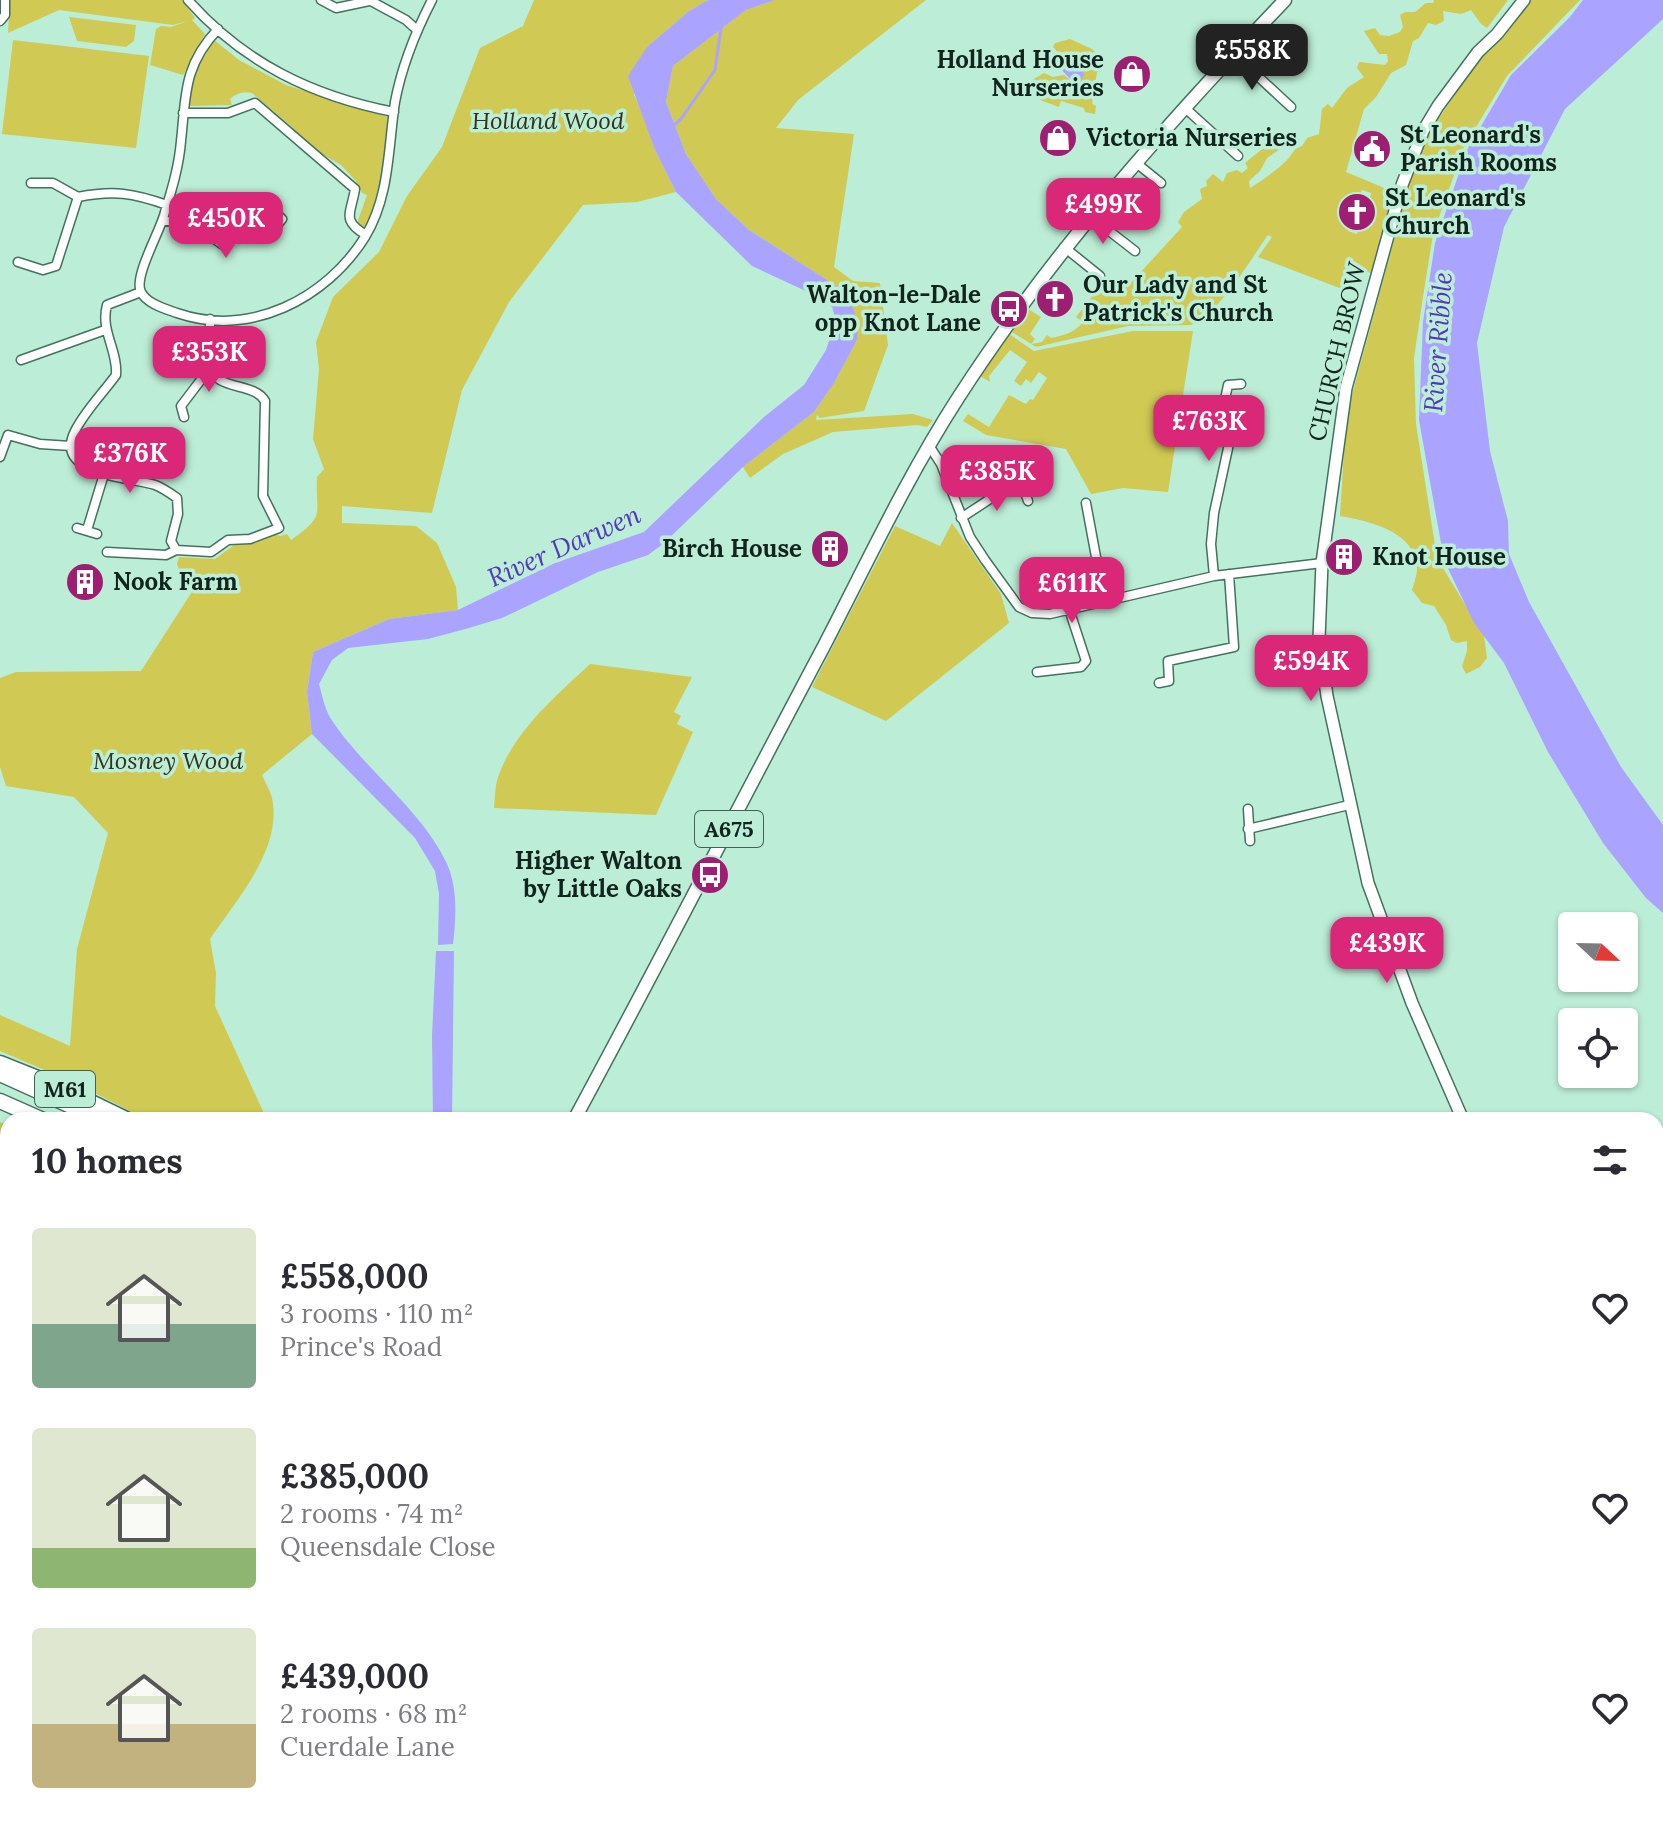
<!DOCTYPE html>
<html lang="en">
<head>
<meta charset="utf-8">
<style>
  :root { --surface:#fff; --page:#f7f7f7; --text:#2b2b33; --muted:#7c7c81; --accent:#db2777 }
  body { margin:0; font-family:Lora,serif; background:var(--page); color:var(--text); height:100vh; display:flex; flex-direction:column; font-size:30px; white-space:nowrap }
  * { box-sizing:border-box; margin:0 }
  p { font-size:26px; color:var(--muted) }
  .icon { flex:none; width:44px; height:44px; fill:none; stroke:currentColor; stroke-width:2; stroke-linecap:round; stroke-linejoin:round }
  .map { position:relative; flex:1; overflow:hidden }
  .drawer { position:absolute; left:0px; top:1112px; width:1664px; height:712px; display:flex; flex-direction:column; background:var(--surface); border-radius:24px 24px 0 0; box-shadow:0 2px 6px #0004 }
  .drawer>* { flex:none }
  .needle { width:52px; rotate:112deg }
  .controls { position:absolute; left:1558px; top:912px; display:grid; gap:16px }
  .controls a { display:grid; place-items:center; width:80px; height:80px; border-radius:8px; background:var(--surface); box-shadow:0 2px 6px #0004; font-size:40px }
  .price { position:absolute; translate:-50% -68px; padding:0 18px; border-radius:16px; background:var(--accent); color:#fff; font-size:26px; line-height:52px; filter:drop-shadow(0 2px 4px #0008) }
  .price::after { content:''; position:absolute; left:50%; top:48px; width:24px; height:18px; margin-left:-12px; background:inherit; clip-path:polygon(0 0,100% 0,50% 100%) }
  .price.on { background:#222; color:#fff }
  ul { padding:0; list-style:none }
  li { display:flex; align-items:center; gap:24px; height:200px; padding:0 32px }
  li span { display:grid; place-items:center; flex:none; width:224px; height:160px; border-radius:8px; color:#555 }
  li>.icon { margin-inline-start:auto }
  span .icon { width:96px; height:96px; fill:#fffc; stroke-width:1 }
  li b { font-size:34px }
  h2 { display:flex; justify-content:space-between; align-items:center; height:96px; padding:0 32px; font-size:34px }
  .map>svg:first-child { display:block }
  .built { fill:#aae3ca }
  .green { fill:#d0c954; fill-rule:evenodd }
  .water { fill:#aaa3ff }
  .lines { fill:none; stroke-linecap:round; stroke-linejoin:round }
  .stream { stroke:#aaa3ff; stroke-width:3 }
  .river { stroke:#aaa3ff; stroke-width:16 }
  .street-casing { stroke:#45715f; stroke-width:11 }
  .secondary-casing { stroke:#45715f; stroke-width:14 }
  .primary-casing { stroke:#45715f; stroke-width:15 }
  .highway-casing { stroke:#45715f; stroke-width:17 }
  .street { stroke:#fff; stroke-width:8 }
  .secondary { stroke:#fff; stroke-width:11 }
  .primary { stroke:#fff; stroke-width:12 }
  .highway { stroke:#fff; stroke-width:14 }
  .labels { text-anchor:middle; stroke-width:7; stroke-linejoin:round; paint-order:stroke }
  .shield { fill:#bcedd7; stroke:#456055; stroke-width:2 }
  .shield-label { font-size:22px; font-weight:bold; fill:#12241d }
  .poi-label { font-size:24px; font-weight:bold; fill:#12241d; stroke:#bcedd7; text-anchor:start }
  .park-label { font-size:24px; font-style:italic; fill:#34321b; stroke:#bcedd7 }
  .street-label { font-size:24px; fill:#12241d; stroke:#bcedd7 }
  .water-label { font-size:26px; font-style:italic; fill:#5538ba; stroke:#bcedd7 }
</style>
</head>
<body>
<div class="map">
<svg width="1663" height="1824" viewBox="0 0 1663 1824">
  <rect width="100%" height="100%" fill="#bcedd7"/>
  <path class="built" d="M 0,1499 L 8,1500 L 8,1654 L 0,1661 Z"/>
  <path class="green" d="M 10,0 L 182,0 L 195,18 L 192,20 L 205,34 L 183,75 L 150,65 L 156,29 L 161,26 L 171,27 L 188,21 L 173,25 L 59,10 L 8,33 Z
    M 534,0 L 708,0 L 689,11 L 647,47 L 634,95 L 643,113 L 655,150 L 676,192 L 637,202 L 583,205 L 509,302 L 462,390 L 432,513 L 342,506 L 342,523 L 416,526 L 437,543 L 456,587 L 458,610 L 389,619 L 313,652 L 307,692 L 312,734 L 262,775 C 265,782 270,790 272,798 C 283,849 236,900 210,939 L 216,973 L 215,1006 L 267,1120 L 148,1120 L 77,1084 L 0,1051 L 0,1015 L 70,1046 L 77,949 L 108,833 L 74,797 L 6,786 L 0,767 L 0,678 L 16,672 L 141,671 L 197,584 L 179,570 L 177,564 L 179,557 L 215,559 L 234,545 L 258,541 L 274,534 L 280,536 L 287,534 L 291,540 C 327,515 315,515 317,477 L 324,469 L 313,439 L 319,369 L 316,342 L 333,297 L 379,252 L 407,196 L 442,147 L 480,48 L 523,26 Z
    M 775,0 L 926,0 L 798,100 L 776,128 L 854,134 L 834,267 L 853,281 L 880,283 L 888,345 L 864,411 L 820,418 L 817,415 L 816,420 L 913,414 L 933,420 L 927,427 L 917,425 L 833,432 L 783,454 L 750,478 L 743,467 L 814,412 L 833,385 L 857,340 L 853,308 L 838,287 L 749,230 L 716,199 L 686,154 L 666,102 L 673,66 L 746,10 Z
    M 1434,0 L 1508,0 L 1487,28 L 1481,24 L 1471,10 L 1461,14 L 1443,11 L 1444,21 L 1436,25 L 1428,23 L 1419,38 L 1413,41 L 1406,65 L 1391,73 L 1376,97 L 1364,109 L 1346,172 L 1389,190 L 1392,196 L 1374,274 L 1349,266 L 1342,289 L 1258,257 L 1272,237 L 1268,235 C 1250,260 1219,314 1191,325 L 1128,326 L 1036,347 L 1012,332 L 1028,309 L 1041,317 L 1030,334 L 1035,339 L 1031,344 L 1042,342 L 1047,335 L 1051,338 C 1065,335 1074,333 1083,322 L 1076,317 L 1093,295 L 1108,282 L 1116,288 L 1127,287 L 1182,227 L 1178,222 L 1184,212 L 1202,199 L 1200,189 L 1207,186 L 1206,181 L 1213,174 L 1223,182 L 1227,173 L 1237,170 L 1242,173 L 1248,168 L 1245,163 L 1272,141 L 1280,149 L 1267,158 L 1260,171 L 1249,181 L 1250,188 C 1263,180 1277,170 1288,159 C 1294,152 1293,149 1302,146 L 1307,138 L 1319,134 L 1322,109 L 1328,104 L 1332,108 L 1347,88 L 1364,77 L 1357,68 L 1359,62 L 1385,65 L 1388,61 L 1387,54 L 1379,54 L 1364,31 L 1375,28 L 1380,35 L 1389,36 L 1400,32 L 1403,27 L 1400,15 L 1405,12 L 1415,12 L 1426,3 L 1433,3 ZM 1362,190 L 1371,193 L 1370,198 L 1372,200 L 1368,211 L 1376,214 L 1372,226 L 1360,224 L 1357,234 L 1348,231 L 1351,221 L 1341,215 L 1345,204 L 1351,206 L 1355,195 L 1359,196 Z
    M 1522,0 L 1580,0 L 1507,76 L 1464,147 L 1433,234 L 1423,297 L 1414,358 L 1416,424 L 1437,558 L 1484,636 L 1487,658 L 1480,667 L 1466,674 L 1462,666 L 1467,651 L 1467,641 L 1457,643 L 1451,640 L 1446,625 L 1434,606 L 1422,603 L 1412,590 C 1414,584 1416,577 1417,571 C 1419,532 1369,521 1340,516 L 1345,435 L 1352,395 L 1419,148 L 1484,51 Z
    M 69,17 L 136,25 L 134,41 L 126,47 L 77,41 Z
    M 1070,39 L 1092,49 L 1098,55 L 1095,64 L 1102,67 L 1102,71 L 1097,72 L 1092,104 L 1096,106 L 1095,114 L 1085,112 L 1084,108 L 1061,101 L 1059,107 L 1040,100 L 1037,93 L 1032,90 L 1032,80 L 1044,73 L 1053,77 L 1064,75 L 1074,83 L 1079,83 L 1085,66 L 1078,59 L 1062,57 L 1053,47 L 1055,43 Z
    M 13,40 L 149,56 L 136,148 L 2,134 Z
    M 214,40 L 239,60 L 286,85 L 388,117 C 393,141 377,203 367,227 L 360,226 L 358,220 L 367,195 L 362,193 L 356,181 L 341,165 L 306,145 L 292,127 L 252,93 C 243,91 237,93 230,99 L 232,105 L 186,106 L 192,77 Z
    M 1133,331 L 1193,331 L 1168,492 L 1123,488 L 1091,494 L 1066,449 L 986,435 L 963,421 L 968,414 L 989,427 L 1009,395 L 1026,404 L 1030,399 L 1033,400 L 1047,378 L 1039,372 L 1031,383 L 1026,379 L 1021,386 L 1014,381 L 1027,362 L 1010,350 L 989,376 L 990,382 L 980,376 L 1009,334 L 1034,351 Z
    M 952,523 L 1001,594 L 1009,623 L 886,721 L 812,687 L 895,526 L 940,546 Z
    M 590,664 L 692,677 L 674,712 L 681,716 L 677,724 L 693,732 L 656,815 L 494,808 C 495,798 495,786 498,777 C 515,730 555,697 590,664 Z
    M 0,1122 L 8,1126 L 8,1500 L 0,1499 Z
    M 141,1816 L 434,1816 L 429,1824 L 140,1824 Z
    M 965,1816 L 1002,1816 L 1006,1824 L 966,1824 Z"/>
  <path class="water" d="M 708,0 L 775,0 L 746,10 L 673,66 L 666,102 L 686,154 L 716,199 L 749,230 L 838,287 L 853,308 L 858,323 L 857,340 L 833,385 L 814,412 L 743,467 L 663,544 L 648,555 L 598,572 L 502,618 L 469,628 L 428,639 L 348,648 L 332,660 L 319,684 C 322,695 325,710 331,719 C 363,768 423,811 447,864 C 458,888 456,919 453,944 L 438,945 L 439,894 L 435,871 L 415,838 L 312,734 L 307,692 L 313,652 L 389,619 L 458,610 L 555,563 L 644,532 L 764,417 L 804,385 L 826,350 L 836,320 L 832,307 L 821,298 L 752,266 L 676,192 L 655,150 L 628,76 L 647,47 L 689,11 Z
    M 1583,0 L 1663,0 L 1663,19 L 1565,109 L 1504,227 L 1477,343 L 1490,451 L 1508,521 L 1509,554 L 1529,602 L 1621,767 L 1663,825 L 1663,913 L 1646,898 L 1603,843 L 1548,752 L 1504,663 L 1474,623 L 1444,560 L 1419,420 L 1423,322 L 1435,243 L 1467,150 L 1511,75 L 1570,17 Z
    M 1059,57 L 1082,61 L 1084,75 L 1079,83 L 1074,83 L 1056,64 Z
    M 436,951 L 454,951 L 452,1120 L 433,1120 L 432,1036 Z"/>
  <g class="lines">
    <path class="stream" d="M 673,126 L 681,119 L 715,70 L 721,28
      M 0,1668 L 8,1660"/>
    <path class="river" d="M 53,1824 L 58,1816"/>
    <g class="street-casing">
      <path id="street" d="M 188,0 C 244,63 312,96 394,112
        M 321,0 L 336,8 L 369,1
        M 369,0 L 406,20 L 417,30
        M 0,21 L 5,15 L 5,0
        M 218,29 C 183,66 186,96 181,141 C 179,166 172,189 165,212 C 161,230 133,277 141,292 C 147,304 166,309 177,313 C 250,338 326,299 365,237 C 390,196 388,148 395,102 C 402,65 415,33 432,0
        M 1210,32 L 1291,107
        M 1184,107 L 1238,156
        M 183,113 L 228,113 L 255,103 L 355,189 C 351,214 341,220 366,235
        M 1135,162 L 1161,183
        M 31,183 L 53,183 L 78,197
        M 1090,216 L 1135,251
        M 164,220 L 202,230 L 223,245 L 261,198 L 282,219 L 271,233 L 247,215
        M 1064,247 L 1100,276
        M 18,262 L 43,270 L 56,266 L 78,197 C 114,190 133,193 167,205
        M 141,292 L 107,305 C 100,331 118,350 116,375 C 103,393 85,411 75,431 C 53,475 129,477 155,485 C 163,488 170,493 177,498 L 178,514 L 171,541 L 176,550
        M 21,360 L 105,330
        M 184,417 L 181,406 L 210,368
        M 930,447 L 941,464 L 970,537 L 985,560 L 1019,607 L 1032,613 L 1050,614 L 1214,576 L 1322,563
        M 0,457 L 8,435 L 40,444 L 71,446
        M 1023,487 L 1028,501
        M 1086,503 L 1104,600
        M 961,518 L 999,493 L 1037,485
        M 77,528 L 97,534
        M 87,530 L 104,474
        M 176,550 L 211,552 L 228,540 L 250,539 L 279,528 L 263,496 L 265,401 C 254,381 213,392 210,364 C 208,350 210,334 210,319
        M 107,552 L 166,555 L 176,550
        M 1214,576 L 1211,544 L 1214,513 L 1230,439 L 1223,409 L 1228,385 L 1241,384
        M 1037,672 L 1081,667 L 1086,661 L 1069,609
        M 1159,683 L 1169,681 L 1168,661 L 1234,647 L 1229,574
        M 1248,809 L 1250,841
        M 1248,829 L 1349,805
        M 88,1824 L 89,1816"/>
    </g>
    <g class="secondary-casing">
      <path id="secondary" d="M 1463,1120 L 1412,1003 L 1368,883 L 1327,696 L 1319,639 L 1322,563 L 1346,388 L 1402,185 L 1423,131 L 1438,106 L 1478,52 L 1497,34 L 1524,0
        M 1464,1824 L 1466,1816"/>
    </g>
    <g class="primary-casing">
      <path id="primary" d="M 574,1120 C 659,963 740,804 824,646 C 867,563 907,477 958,398 C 1052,252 1166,125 1285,0
        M 0,1753 L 8,1747"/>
    </g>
    <g class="highway-casing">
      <path id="highway" d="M 0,1063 L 60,1087 L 128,1120
        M 0,1074 L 102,1120
        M 0,1101 L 43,1120
        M 778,1816 L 783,1824
        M 811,1816 L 817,1824"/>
    </g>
    <use href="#street" class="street"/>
    <use href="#secondary" class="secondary"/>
    <use href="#primary" class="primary"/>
    <use href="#highway" class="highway"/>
  </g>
  <defs>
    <g id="shop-disc" transform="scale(2)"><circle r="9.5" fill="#9e1f72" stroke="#bcedd7"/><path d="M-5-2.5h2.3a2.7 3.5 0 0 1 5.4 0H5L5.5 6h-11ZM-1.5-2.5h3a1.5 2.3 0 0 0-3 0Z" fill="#fff"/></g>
    <g id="civic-disc" transform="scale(2)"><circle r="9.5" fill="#9e1f72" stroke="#bcedd7"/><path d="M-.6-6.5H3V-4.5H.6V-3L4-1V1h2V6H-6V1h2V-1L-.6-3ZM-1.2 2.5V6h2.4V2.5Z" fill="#fff"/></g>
    <g id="church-disc" transform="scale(2)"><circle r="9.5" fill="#9e1f72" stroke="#bcedd7"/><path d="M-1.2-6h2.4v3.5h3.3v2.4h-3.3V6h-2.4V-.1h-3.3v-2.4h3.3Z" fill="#fff"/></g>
    <g id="bus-disc" transform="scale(2)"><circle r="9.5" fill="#9e1f72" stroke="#bcedd7"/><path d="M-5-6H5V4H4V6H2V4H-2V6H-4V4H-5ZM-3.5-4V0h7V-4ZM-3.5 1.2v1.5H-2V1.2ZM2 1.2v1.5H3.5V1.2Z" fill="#fff"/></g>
    <g id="building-disc" transform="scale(2)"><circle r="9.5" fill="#9e1f72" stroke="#bcedd7"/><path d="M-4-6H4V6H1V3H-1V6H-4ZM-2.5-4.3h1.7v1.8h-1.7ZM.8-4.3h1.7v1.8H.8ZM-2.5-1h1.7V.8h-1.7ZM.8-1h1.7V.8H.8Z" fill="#fff"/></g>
  </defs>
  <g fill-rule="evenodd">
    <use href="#shop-disc" x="1132" y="74"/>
    <use href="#shop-disc" x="1058" y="138"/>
    <use href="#civic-disc" x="1372" y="149"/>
    <use href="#church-disc" x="1357" y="212"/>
    <use href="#church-disc" x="1055" y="299"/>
    <use href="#bus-disc" x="1009" y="309"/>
    <use href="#building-disc" x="830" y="549"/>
    <use href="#building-disc" x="1344" y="557"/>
    <use href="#building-disc" x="85" y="582"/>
    <use href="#bus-disc" x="710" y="875"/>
  </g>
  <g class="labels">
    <g class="shield">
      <rect x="695" y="811" width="68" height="36" rx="6"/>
      <rect x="35" y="1071" width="60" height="36" rx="6"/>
    </g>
    <g class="shield-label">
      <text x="729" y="837">A675</text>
      <text x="65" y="1097">M61</text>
    </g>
    <g class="poi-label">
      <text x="1104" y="68" text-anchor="end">Holland House<tspan x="1104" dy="28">Nurseries</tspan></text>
      <text x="1400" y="143">St Leonard's<tspan x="1400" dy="28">Parish Rooms</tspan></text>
      <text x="1086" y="146">Victoria Nurseries</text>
      <text x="1385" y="206">St Leonard's<tspan x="1385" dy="28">Church</tspan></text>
      <text x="1083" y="293">Our Lady and St<tspan x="1083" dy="28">Patrick's Church</tspan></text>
      <text x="981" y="303" text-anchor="end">Walton-le-Dale<tspan x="981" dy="28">opp Knot Lane</tspan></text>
      <text x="802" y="557" text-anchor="end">Birch House</text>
      <text x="1372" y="565">Knot House</text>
      <text x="113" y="590">Nook Farm</text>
      <text x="682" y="869" text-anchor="end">Higher Walton<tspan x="682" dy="28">by Little Oaks</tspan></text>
    </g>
    <g class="park-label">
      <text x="548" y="129">Holland Wood</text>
      <text x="168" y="769">Mosney Wood</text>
    </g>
    <g class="street-label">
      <text transform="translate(1337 352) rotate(-77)" y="8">CHURCH BROW</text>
    </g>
    <g class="water-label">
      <text transform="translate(1438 342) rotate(-86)" y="9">River Ribble</text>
      <text transform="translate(564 546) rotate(-24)" y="9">River Darwen</text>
    </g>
  </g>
</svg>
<div class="controls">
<a><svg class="needle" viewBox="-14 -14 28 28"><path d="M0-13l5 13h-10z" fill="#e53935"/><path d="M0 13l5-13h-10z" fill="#7c7c81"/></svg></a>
<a><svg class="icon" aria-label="locate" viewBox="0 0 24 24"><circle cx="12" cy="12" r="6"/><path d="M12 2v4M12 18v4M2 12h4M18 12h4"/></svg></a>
</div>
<b class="price on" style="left:1252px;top:92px">£558K</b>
<b class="price" style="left:1103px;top:246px">£499K</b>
<b class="price" style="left:226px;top:260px">£450K</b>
<b class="price" style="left:209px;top:394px">£353K</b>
<b class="price" style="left:1209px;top:463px">£763K</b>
<b class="price" style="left:130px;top:495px">£376K</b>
<b class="price" style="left:997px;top:513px">£385K</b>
<b class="price" style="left:1072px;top:625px">£611K</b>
<b class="price" style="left:1311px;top:703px">£594K</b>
<b class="price" style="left:1387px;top:985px">£439K</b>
<section class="drawer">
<h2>10 homes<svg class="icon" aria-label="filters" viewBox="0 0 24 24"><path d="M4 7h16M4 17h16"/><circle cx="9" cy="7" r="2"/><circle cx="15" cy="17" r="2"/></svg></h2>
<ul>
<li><span style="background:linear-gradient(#dfe7d0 60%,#7fa58c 0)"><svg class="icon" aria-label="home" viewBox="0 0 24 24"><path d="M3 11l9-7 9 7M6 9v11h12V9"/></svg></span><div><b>£558,000</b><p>3 rooms · 110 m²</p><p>Prince's Road</p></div><svg class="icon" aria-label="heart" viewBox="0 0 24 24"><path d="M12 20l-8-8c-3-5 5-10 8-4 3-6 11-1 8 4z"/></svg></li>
<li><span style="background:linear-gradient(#dfe7d0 75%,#8fb573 0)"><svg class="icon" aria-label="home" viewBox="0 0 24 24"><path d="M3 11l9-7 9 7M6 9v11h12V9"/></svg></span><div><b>£385,000</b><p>2 rooms · 74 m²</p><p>Queensdale Close</p></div><svg class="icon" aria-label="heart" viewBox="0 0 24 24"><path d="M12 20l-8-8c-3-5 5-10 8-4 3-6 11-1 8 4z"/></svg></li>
<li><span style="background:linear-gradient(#dfe7d0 60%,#c2b280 0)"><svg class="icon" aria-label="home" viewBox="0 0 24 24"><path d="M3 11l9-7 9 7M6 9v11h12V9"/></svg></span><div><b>£439,000</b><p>2 rooms · 68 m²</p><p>Cuerdale Lane</p></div><svg class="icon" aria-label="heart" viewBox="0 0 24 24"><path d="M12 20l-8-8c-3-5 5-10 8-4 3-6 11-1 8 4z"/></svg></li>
</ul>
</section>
</div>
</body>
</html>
